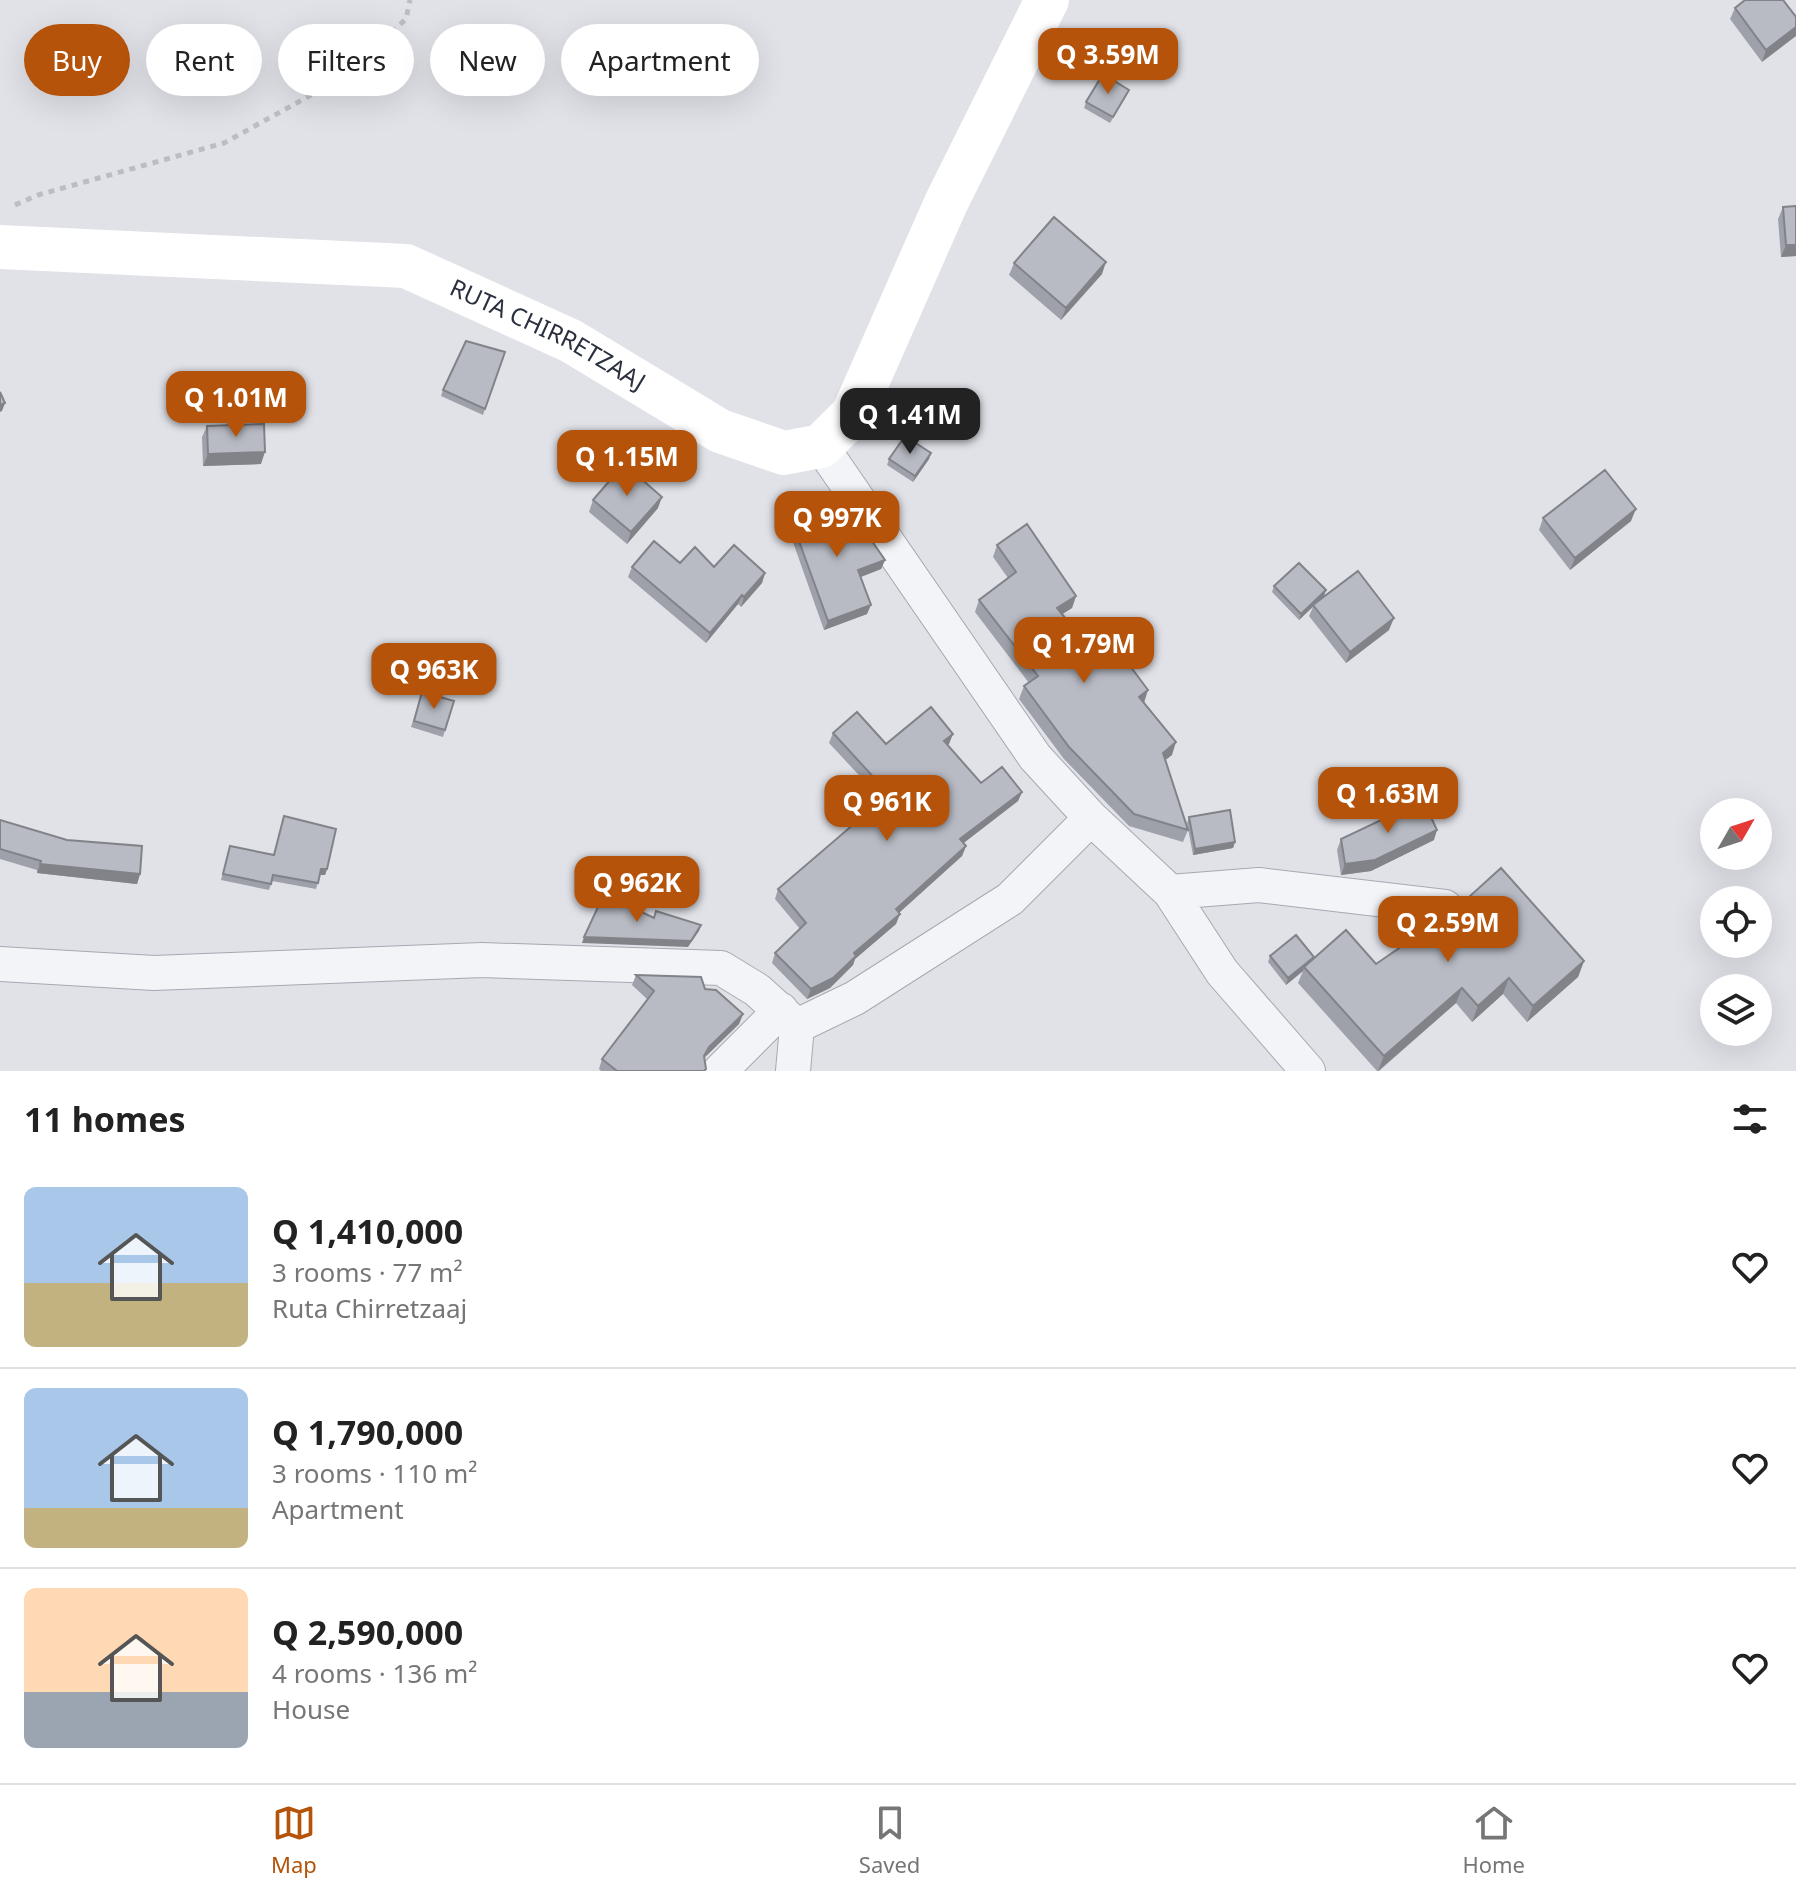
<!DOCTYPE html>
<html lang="en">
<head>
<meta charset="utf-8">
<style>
  :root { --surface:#fff; --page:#f2f2f2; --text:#222; --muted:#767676; --line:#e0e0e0; --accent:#b45309 }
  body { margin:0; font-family:"Noto Sans",sans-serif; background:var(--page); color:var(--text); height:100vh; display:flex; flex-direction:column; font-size:30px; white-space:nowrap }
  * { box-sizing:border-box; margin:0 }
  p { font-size:26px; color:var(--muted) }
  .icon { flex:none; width:44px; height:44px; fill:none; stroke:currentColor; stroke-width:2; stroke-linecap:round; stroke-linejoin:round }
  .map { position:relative; height:1071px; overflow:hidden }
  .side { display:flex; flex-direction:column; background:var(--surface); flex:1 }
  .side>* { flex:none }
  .top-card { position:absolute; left:24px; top:24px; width:800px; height:72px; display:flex; gap:16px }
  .needle { width:52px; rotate:51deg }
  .buttons { position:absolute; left:1700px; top:798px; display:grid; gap:16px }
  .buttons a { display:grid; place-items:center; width:72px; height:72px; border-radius:50%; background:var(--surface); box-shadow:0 8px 32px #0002; font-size:40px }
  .price { position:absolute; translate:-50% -68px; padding:0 18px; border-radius:16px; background:var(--accent); color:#fff; font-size:26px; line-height:52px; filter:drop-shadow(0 2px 4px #0008) }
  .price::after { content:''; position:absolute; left:50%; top:48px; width:24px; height:18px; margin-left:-12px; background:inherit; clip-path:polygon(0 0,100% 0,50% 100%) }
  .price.on { background:#222; color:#fff }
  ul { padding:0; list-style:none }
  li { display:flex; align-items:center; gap:24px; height:200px; padding:0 24px }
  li+li { border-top:2px solid var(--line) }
  li span { display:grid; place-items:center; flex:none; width:224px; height:160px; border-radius:12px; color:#555 }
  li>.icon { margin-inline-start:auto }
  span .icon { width:96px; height:96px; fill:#fffc; stroke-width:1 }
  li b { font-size:34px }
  h2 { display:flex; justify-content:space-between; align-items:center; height:96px; padding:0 24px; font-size:34px }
  .chip { padding:0 28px; border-radius:36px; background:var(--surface); box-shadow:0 8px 32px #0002; font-size:28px; line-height:72px }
  .chip.on { background:var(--accent); color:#fff }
  .tab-bar { display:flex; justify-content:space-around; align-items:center; height:112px; border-top:2px solid var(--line); background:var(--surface); font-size:22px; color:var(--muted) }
  .tab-bar a { display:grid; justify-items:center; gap:4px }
  .tab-bar .on { color:var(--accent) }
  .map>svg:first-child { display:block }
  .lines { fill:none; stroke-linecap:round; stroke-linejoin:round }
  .street-casing { stroke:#a6a9b2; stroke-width:36 }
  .path { stroke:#bbbdc3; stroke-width:5; stroke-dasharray:6 6; stroke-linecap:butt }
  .street { stroke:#f3f4f7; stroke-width:34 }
  .secondary { stroke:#fff; stroke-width:44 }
  .wall { fill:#9ea1a9 }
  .shaded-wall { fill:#818389 }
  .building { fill:#b8bbc4; stroke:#818389; stroke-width:2 }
  .labels { text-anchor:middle; stroke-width:6; stroke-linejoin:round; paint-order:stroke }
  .street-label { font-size:24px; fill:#2a2f3e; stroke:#f0f1f6 }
</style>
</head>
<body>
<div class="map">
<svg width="1796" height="1071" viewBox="0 0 1796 1071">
  <rect width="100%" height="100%" fill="#e0e2e8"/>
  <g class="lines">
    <g class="street-casing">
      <path id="street" d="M 821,446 L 1035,757 L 1091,818 L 1170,892 L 1259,885 L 1445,907
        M 1170,892 L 1222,972 L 1308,1071
        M 0,964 L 154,973 L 482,960 L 721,968 L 757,990 L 797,1026
        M 720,1071 L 781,1010
        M 793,1071 L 797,1026 L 855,998 L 1010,899 L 1091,818"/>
    </g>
    <path class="path" d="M 15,205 L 38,195 L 224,143 L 342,78 L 406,19 L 410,0"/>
    <use href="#street" class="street"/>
    <path class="secondary" id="s1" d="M 0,247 L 406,266 L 571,341 L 720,431 L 784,453 L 821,446 L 853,414 L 946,203 L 1047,0"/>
  </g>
  <path class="wall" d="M 1735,8 L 1796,17 L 1762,62 L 1730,19 Z
    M 1129,90 L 1126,96 L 1110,123 L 1084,108 L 1086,102 Z
    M 1783,207 L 1796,256 L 1781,257 L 1778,219 Z
    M 1014,263 L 1102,274 L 1061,320 L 1009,275 Z
    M 505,352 L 483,415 L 441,396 L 443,390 Z
    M 207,426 L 261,464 L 203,466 L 202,437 Z
    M 931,453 L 929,459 L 913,482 L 887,465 L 889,459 Z
    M 593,500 L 658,508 L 627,544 L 589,512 Z
    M 1543,518 L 1631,521 L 1570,570 L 1539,530 Z
    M 791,519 L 840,523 L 885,560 L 881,569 L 861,577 L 867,614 L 824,630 L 788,528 Z
    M 997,545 L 1076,596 L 1072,608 L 1062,614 L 1102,663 L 1144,702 L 1172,755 L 1165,760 L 1188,830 L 1183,842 L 1129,826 L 1064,759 L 1019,699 L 1024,686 L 1029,683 L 975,612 L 979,600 L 1008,578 L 993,557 Z
    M 680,563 L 765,573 L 762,583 L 741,607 L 738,604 L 706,643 L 628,577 L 632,567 Z
    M 1274,586 L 1326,590 L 1324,596 L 1389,630 L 1346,663 L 1309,616 L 1313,607 L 1299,620 L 1272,592 Z
    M 422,692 L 454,701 L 443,737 L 411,727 Z
    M 833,733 L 886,744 L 949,744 L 948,745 L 981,783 L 1022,792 L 1018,801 L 963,843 L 966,846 L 962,856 L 899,913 L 896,924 L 855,959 L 853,965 L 830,988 L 807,999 L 772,963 L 775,953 L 800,929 L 775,899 L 778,889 L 882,800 L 829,743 Z
    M 284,816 L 327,869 L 325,875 L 320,875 L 316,889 L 272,881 L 269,890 L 221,880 L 230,846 L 274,855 Z
    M 1189,817 L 1235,842 L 1233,848 L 1193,855 L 1187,823 Z
    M 0,820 L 140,874 L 137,884 L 37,873 L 37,870 L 0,859 Z
    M 1341,839 L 1434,840 L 1371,871 L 1341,875 L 1337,850 Z
    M 1414,945 L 1584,961 L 1578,977 L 1527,1022 L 1503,994 L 1472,1022 L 1456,1003 L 1379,1071 L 1377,1071 L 1298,983 L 1303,971 L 1286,985 L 1268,962 L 1270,956 L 1314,957 L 1376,964 Z
    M 636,975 L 705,989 L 743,1014 L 739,1024 L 705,1057 L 705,1071 L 601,1071 L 599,1069 L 602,1059 L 647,999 L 632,985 Z"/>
  <path class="shaded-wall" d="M 1796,27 L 1796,36 L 1762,62 L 1766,50 Z
    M 1786,245 L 1796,245 L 1796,256 L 1781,257 Z
    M 1106,262 L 1102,274 L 1061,320 L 1066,308 Z
    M 5,403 L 2,411 L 0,412 L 0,405 Z
    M 265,452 L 261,464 L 203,466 L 208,454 Z
    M 931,453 L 929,459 L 913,482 L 915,476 Z
    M 662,497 L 658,508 L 627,544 L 631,532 Z
    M 1636,509 L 1631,521 L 1570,570 L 1575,558 Z
    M 885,560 L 881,569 L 855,579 L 858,570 Z
    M 765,573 L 762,583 L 741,607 L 744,597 Z
    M 1326,590 L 1324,596 L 1299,620 L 1301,614 Z
    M 742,595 L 738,604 L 706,643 L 710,633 Z
    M 1076,596 L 1072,608 L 1053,620 L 1057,608 Z
    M 871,605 L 867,614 L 824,630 L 828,621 Z
    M 1394,618 L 1389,630 L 1346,663 L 1350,652 Z
    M 1148,690 L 1144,703 L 1139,697 Z
    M 953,734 L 949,744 L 941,751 L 944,741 Z
    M 1176,742 L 1172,755 L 1159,765 L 1163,753 Z
    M 1022,792 L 1018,801 L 956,849 L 960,839 Z
    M 1437,830 L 1434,840 L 1371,871 L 1341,875 L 1345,864 Z
    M 1235,842 L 1233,848 L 1193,855 L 1195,849 Z
    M 966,846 L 962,856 L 892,919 L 896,909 Z
    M 40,864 L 140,874 L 137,884 L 37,873 Z
    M 321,869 L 327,869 L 325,875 L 319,875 Z
    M 900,914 L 896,924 L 855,959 L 853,965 L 830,988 L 807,999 L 811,989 Z
    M 701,925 L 699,931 L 688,947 L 582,943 L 584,937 Z
    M 1314,957 L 1304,967 L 1303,971 L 1286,985 L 1288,978 Z
    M 1584,961 L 1578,977 L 1527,1022 L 1533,1006 Z
    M 1509,978 L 1503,994 L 1472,1022 L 1478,1006 Z
    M 1462,988 L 1456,1003 L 1378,1071 L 1384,1056 Z
    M 743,1014 L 739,1024 L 705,1057 L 701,1067 L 709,1047 Z"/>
  <path class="building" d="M 1745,0 L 1783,0 L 1796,17 L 1796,27 L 1766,50 L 1735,8 Z
    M 1103,74 L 1129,90 L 1113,117 L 1086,102 Z
    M 1796,206 L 1796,245 L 1786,245 L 1783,207 Z
    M 1054,217 L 1106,262 L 1066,308 L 1014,263 Z
    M 466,341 L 505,352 L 485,409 L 443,390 Z
    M 0,392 L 5,403 L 0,405 Z
    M 264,424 L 265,452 L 208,454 L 207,426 Z
    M 905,436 L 931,453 L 915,476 L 889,459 Z
    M 624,464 L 662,497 L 631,532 L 593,500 Z
    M 1605,470 L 1636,509 L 1575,558 L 1543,518 Z
    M 834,505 L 840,523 L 856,518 L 885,560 L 858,570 L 871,605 L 828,621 L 791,519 Z
    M 1027,524 L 1076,596 L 1057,608 L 1102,663 L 1118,650 L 1148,690 L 1139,697 L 1176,742 L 1163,753 L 1188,830 L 1134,814 L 1069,747 L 1024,686 L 1038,676 L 979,600 L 1016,572 L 997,545 Z
    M 654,541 L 680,563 L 695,547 L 714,567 L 734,545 L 765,573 L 744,597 L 742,595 L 710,633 L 632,567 Z
    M 1299,563 L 1326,590 L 1301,614 L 1274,586 Z
    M 1358,571 L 1394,618 L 1350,652 L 1313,605 Z
    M 422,692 L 454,701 L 445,730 L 414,721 Z
    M 931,707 L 953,734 L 944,741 L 981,783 L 1002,767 L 1022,792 L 960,839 L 966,846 L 896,909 L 900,914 L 854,953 L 856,956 L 833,978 L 811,989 L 775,953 L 806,923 L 778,889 L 889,794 L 833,733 L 857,712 L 886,744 Z
    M 1423,800 L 1437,830 L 1375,860 L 1345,864 L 1341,839 Z
    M 1230,810 L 1235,842 L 1195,849 L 1189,817 Z
    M 284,816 L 336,829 L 327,869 L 321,869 L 318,883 L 273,875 L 271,884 L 223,874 L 230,846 L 274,855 Z
    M 0,820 L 67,840 L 142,846 L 140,874 L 40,864 L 41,861 L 0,849 Z
    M 1501,868 L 1584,961 L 1533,1006 L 1509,978 L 1478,1006 L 1462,988 L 1384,1056 L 1304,967 L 1346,930 L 1376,964 L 1411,940 L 1414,945 L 1453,910 L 1466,904 L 1470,896 Z
    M 604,894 L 654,918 L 656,911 L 701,925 L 691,941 L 584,937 Z
    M 1296,935 L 1314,957 L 1288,978 L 1270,956 Z
    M 636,975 L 701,977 L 705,989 L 716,990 L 743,1014 L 709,1047 L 704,1056 L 706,1069 L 704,1071 L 617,1071 L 602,1059 L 654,991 Z"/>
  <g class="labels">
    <g class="street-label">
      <text dy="8" stroke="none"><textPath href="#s1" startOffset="564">RUTA CHIRRETZAAJ</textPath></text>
    </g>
  </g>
</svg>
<div class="buttons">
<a><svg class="needle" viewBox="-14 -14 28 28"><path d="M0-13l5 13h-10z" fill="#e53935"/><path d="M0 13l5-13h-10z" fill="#767676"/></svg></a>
<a><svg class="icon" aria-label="locate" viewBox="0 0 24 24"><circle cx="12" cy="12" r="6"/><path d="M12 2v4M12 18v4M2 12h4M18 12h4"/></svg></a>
<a><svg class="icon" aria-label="layers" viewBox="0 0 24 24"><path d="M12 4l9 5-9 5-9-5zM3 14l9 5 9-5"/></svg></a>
</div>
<b class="price" style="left:1108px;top:96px">Q 3.59M</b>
<b class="price" style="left:236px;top:439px">Q 1.01M</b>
<b class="price on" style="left:910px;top:456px">Q 1.41M</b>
<b class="price" style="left:627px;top:498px">Q 1.15M</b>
<b class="price" style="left:837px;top:559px">Q 997K</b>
<b class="price" style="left:1084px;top:685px">Q 1.79M</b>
<b class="price" style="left:434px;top:711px">Q 963K</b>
<b class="price" style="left:1388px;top:835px">Q 1.63M</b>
<b class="price" style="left:887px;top:843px">Q 961K</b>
<b class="price" style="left:637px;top:924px">Q 962K</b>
<b class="price" style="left:1448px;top:964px">Q 2.59M</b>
<div class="top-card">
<a class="chip on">Buy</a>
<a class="chip">Rent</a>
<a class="chip">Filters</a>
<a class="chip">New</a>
<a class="chip">Apartment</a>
</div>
</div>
<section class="side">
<h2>11 homes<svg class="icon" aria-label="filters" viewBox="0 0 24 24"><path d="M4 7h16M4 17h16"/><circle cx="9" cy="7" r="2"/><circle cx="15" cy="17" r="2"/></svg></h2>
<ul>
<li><span style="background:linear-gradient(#a9c7e8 60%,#c2b280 0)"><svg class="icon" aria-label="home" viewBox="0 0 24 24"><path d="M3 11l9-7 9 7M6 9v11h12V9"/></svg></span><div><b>Q 1,410,000</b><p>3 rooms · 77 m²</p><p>Ruta Chirretzaaj</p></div><svg class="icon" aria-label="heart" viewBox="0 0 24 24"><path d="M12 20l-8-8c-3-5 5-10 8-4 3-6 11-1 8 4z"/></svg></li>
<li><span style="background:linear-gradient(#a9c7e8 75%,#c2b280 0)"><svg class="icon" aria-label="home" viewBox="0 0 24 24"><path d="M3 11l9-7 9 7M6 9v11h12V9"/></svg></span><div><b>Q 1,790,000</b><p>3 rooms · 110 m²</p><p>Apartment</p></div><svg class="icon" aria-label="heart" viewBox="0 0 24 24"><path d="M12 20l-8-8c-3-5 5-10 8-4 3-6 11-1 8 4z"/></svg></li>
<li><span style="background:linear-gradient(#ffd9b3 65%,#9aa5b1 0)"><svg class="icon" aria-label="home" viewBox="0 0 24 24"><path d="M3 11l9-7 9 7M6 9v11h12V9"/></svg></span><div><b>Q 2,590,000</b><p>4 rooms · 136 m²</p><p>House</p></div><svg class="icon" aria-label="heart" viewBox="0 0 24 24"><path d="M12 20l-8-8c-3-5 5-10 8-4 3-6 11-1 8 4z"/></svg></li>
</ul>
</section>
<nav class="tab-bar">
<a class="on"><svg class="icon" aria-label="map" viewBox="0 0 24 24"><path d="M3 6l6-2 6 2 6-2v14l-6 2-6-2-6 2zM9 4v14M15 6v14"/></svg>Map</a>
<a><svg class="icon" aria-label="saved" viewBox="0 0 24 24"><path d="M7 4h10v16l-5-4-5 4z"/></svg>Saved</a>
<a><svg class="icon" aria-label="home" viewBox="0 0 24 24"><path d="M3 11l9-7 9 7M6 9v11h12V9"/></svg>Home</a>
</nav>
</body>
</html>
